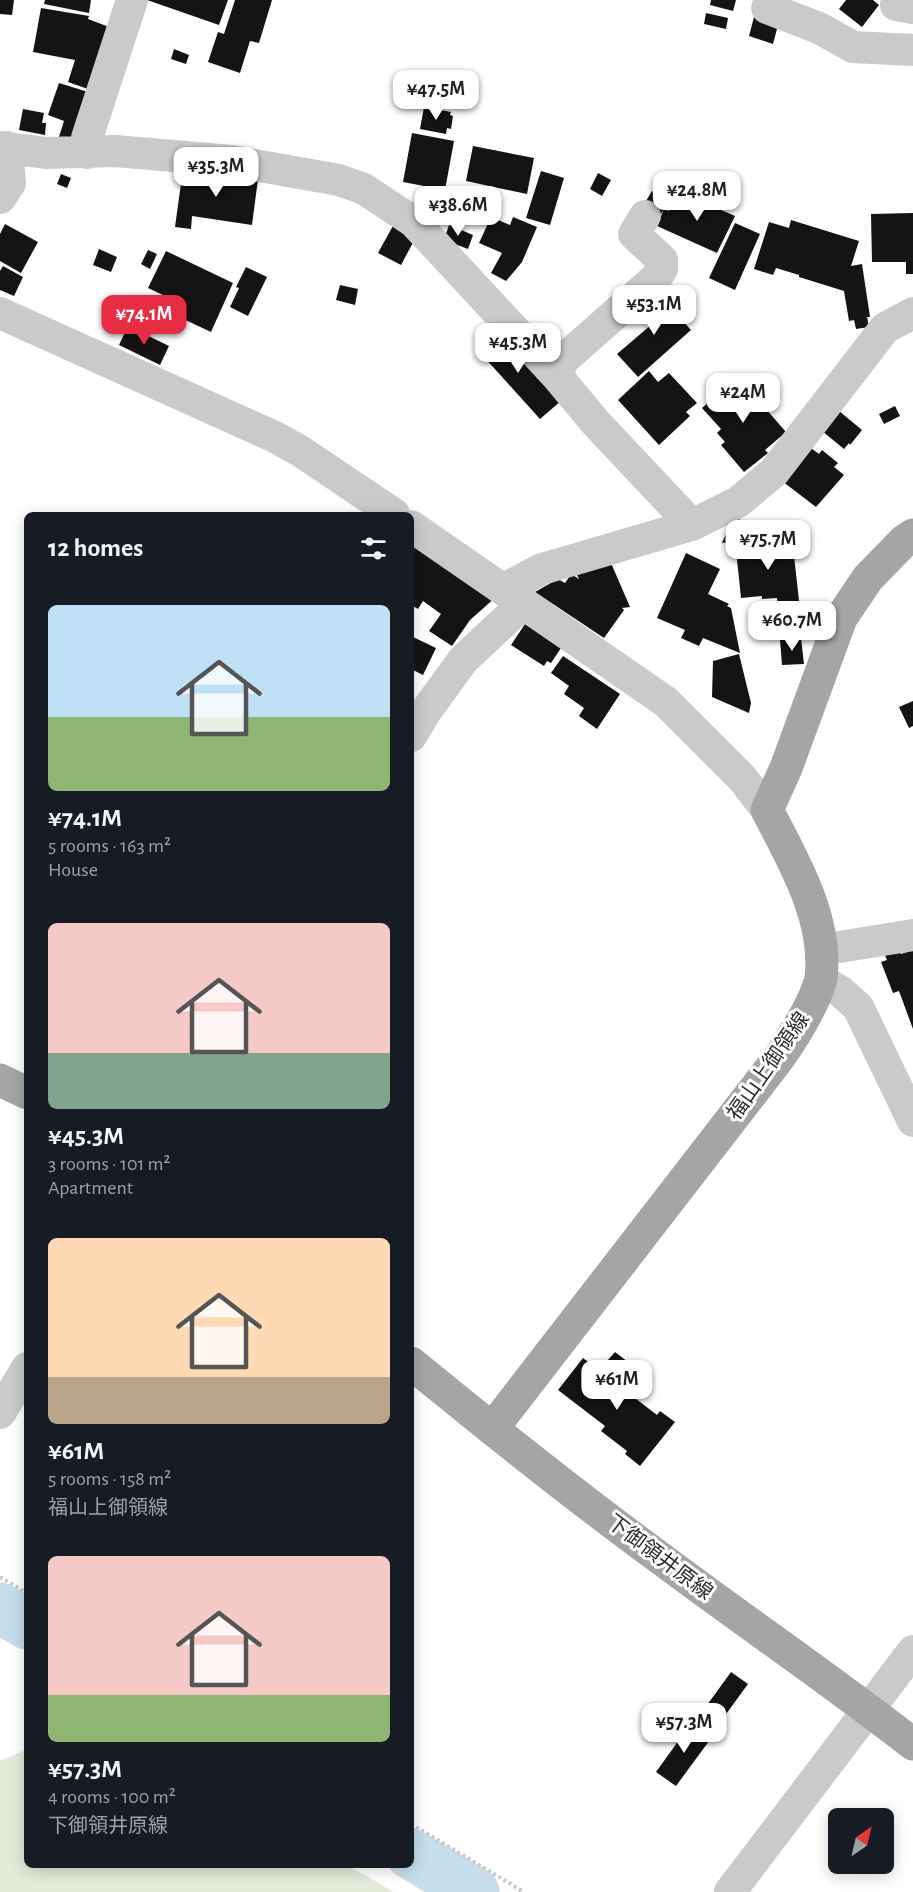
<!DOCTYPE html>
<html lang="en">
<head>
<meta charset="utf-8">
<style>
  :root { --surface:#171b24; --page:#242831; --text:#f1f3f6; --muted:#9ea1a6; --accent:#e62d44 }
  body { margin:0; font-family:"Alegreya Sans","Noto Sans JP",sans-serif; background:var(--page); color:var(--text); height:100vh; display:flex; flex-direction:column; font-size:22px; white-space:nowrap }
  * { box-sizing:border-box; margin:0 }
  p { font-size:20px; color:var(--muted) }
  .icon { flex:none; width:33px; height:33px; fill:none; stroke:currentColor; stroke-width:2; stroke-linecap:round; stroke-linejoin:round }
  .map { position:relative; flex:1; overflow:hidden }
  .drawer { position:absolute; left:24px; top:512px; width:390px; height:1356px; display:flex; flex-direction:column; background:var(--surface); border-radius:9px; box-shadow:0 3px 15px #0003 }
  .drawer>* { flex:none }
  .needle { width:39px; rotate:34deg }
  .tools { position:absolute; left:828px; top:1808px; display:grid; gap:12px }
  .tools a { display:grid; place-items:center; width:66px; height:66px; border-radius:9px; background:var(--surface); box-shadow:0 3px 15px #0003; font-size:30px }
  .price { position:absolute; translate:-50% -51px; padding:0 14px; border-radius:12px; background:#fff; color:#222; font-size:20px; line-height:39px; filter:drop-shadow(0 2px 3px #0008) }
  .price::after { content:''; position:absolute; left:50%; top:36px; width:18px; height:14px; margin-left:-9px; background:inherit; clip-path:polygon(0 0,100% 0,50% 100%) }
  .price.active { background:var(--accent); color:#fff }
  ul { padding:0; list-style:none }
  li { display:grid; align-content:center; gap:12px; height:318px; padding:0 24px }
  li span { display:grid; place-items:center; height:186px; border-radius:9px; color:#555 }
  li>.icon { margin-inline-start:auto }
  span .icon { width:108px; height:108px; fill:#fffc; stroke-width:1 }
  li b { font-size:26px }
  h2 { display:flex; justify-content:space-between; align-items:center; height:72px; padding:0 24px; font-size:26px }
  .map>svg:first-child { display:block }
  .green { fill:#e4ebda }
  .lines { fill:none; stroke-linecap:round; stroke-linejoin:round }
  .river { stroke:#c6deeb; stroke-width:51 }
  .building { fill:#141414 }
  .path { stroke:#cacaca; stroke-width:4; stroke-dasharray:3 3; stroke-linecap:butt }
  .minor { stroke:#cacaca; stroke-width:32 }
  .major { stroke:#a5a5a5; stroke-width:33 }
  .labels { text-anchor:middle; stroke-width:6; stroke-linejoin:round; paint-order:stroke }
  .street-label { font-size:21px; fill:#2d2d2d; stroke:#fff }
</style>
</head>
<body>
<div class="map">
<svg width="913" height="1892" viewBox="0 0 913 1892">
  <rect width="100%" height="100%" fill="#fff"/>
  <path class="green" d="M 27,1749 L 27,1864 L 347,1865 L 394,1892 L 0,1892 L 0,1761 Z"/>
  <g class="lines">
    <path class="river" d="M 0,1608 L 27,1624
      M 411,1854 L 474,1892"/>
  </g>
  <path class="building" d="M 0,0 L 14,0 L 12,15 L 0,14 Z
    M 45,0 L 91,0 L 89,13 L 44,4 Z
    M 147,0 L 228,0 L 219,25 Z
    M 235,0 L 272,0 L 259,43 L 250,41 L 240,73 L 208,62 L 218,32 L 224,34 Z
    M 711,0 L 736,0 L 733,11 L 710,5 Z
    M 846,0 L 873,0 L 879,5 L 862,27 L 839,9 Z
    M 41,8 L 89,16 L 88,19 L 109,27 L 88,89 L 68,82 L 75,60 L 33,52 Z
    M 706,13 L 728,18 L 726,29 L 704,24 Z
    M 754,17 L 778,25 L 773,44 L 749,36 Z
    M 174,49 L 189,55 L 186,64 L 171,59 Z
    M 59,83 L 88,92 L 69,144 L 58,140 L 64,121 L 48,115 Z
    M 424,107 L 451,112 L 450,115 L 453,116 L 451,129 L 447,128 L 446,134 L 420,129 Z
    M 23,109 L 44,113 L 42,123 L 46,123 L 45,135 L 19,130 Z
    M 412,133 L 454,141 L 445,190 L 403,182 Z
    M 473,146 L 534,158 L 527,194 L 466,181 Z
    M 183,169 L 258,179 L 252,225 L 192,216 L 191,229 L 175,227 Z
    M 541,171 L 564,178 L 550,225 L 526,218 Z
    M 598,173 L 611,180 L 602,196 L 590,189 Z
    M 61,174 L 71,178 L 67,188 L 57,184 Z
    M 652,191 L 669,201 L 659,217 L 643,206 Z
    M 678,191 L 735,216 L 717,253 L 657,226 L 664,209 L 669,211 Z
    M 913,213 L 913,274 L 906,274 L 906,262 L 872,262 L 871,214 Z
    M 491,217 L 510,225 L 513,217 L 537,227 L 522,262 L 506,281 L 491,273 L 502,253 L 479,243 Z
    M 791,220 L 859,241 L 851,266 L 862,264 L 870,317 L 867,317 L 869,327 L 856,329 L 854,320 L 849,321 L 844,291 L 799,277 L 799,275 L 776,268 L 773,275 L 754,269 L 769,222 L 789,228 Z
    M 735,223 L 760,234 L 735,290 L 709,278 Z
    M 5,224 L 38,242 L 21,273 L 0,261 L 0,234 Z
    M 394,224 L 416,237 L 401,265 L 378,253 Z
    M 449,225 L 473,235 L 468,249 L 444,240 Z
    M 99,249 L 117,257 L 111,272 L 93,265 Z
    M 148,250 L 157,254 L 150,269 L 141,264 Z
    M 166,251 L 233,283 L 211,332 L 162,309 L 167,297 L 148,288 Z
    M 3,266 L 23,277 L 14,296 L 0,290 L 0,271 Z
    M 246,267 L 267,277 L 248,316 L 230,307 L 239,288 L 236,287 Z
    M 340,285 L 358,289 L 355,305 L 336,300 Z
    M 654,289 L 691,330 L 638,377 L 617,354 L 658,319 L 641,300 Z
    M 128,326 L 169,346 L 160,365 L 119,345 Z
    M 495,328 L 561,401 L 540,419 L 475,347 Z
    M 649,371 L 658,382 L 669,373 L 697,403 L 686,412 L 690,416 L 659,445 L 618,400 Z
    M 738,377 L 786,432 L 765,450 L 768,453 L 744,472 L 721,445 L 725,442 L 717,433 L 721,429 L 702,408 Z
    M 833,406 L 862,430 L 850,445 L 849,443 L 844,449 L 816,426 Z
    M 895,406 L 900,416 L 884,424 L 879,414 Z
    M 807,445 L 819,454 L 822,450 L 838,463 L 834,467 L 844,475 L 816,507 L 782,481 Z
    M 733,518 L 770,527 L 792,538 L 803,636 L 781,638 L 777,598 L 762,599 L 762,596 L 741,598 L 736,550 L 748,549 L 747,540 L 722,543 Z
    M 414,545 L 496,597 L 470,620 L 452,646 L 429,631 L 441,614 L 423,601 L 418,609 L 411,605 L 411,550 Z
    M 686,553 L 720,569 L 708,594 L 729,604 L 727,606 L 731,608 L 740,653 L 703,638 L 699,646 L 681,638 L 685,630 L 657,618 Z
    M 611,563 L 630,607 L 622,608 L 624,610 L 604,638 L 535,592 L 558,579 L 565,583 L 571,574 L 579,579 L 576,573 Z
    M 525,624 L 561,648 L 551,663 L 547,661 L 544,666 L 511,645 Z
    M 411,636 L 436,648 L 423,675 L 411,669 Z
    M 801,638 L 804,664 L 782,665 L 780,640 Z
    M 739,654 L 751,703 L 749,713 L 712,697 L 713,661 Z
    M 563,656 L 620,694 L 597,729 L 579,716 L 584,708 L 564,694 L 569,686 L 551,673 Z
    M 913,701 L 913,726 L 909,728 L 899,707 Z
    M 898,946 L 901,954 L 913,950 L 913,1029 L 899,991 L 893,993 L 881,962 L 887,960 L 883,951 Z
    M 615,1352 L 632,1365 L 624,1375 L 607,1361 Z
    M 583,1358 L 657,1415 L 660,1411 L 675,1422 L 640,1466 L 625,1454 L 627,1451 L 601,1431 L 605,1426 L 558,1390 Z
    M 731,1672 L 748,1684 L 713,1732 L 703,1725 L 709,1717 L 702,1712 Z
    M 692,1722 L 712,1737 L 676,1786 L 656,1772 Z"/>
  <g class="lines">
    <path class="path" d="M 0,1577 L 27,1593
      M 411,1824 L 524,1892"/>
    <path class="minor" d="M 896,5 L 913,8
      M 767,8 L 819,28 L 853,47 L 913,50
      M 0,147 L 46,153 L 115,151 L 232,161 L 339,180 L 364,189 L 414,222 L 556,375 L 596,423 L 692,525
      M 87,153 L 87,138 L 132,0
      M 0,198 L 10,183 L 7,147
      M 0,313 L 275,437 L 300,451 L 394,514
      M 556,375 L 564,359 L 656,278 L 662,269 L 662,260 L 634,234 L 645,216
      M 411,526 L 666,702 L 742,778 L 767,810
      M 504,589 L 542,569 L 692,525 L 738,502 L 774,472 L 885,328 L 913,313
      M 411,736 L 426,711 L 463,660 L 524,603
      M 821,950 L 913,935
      M 821,980 L 840,991 L 858,1007 L 913,1121
      M 0,1413 L 27,1368
      M 730,1892 L 913,1651"/>
    <path class="major" d="M 0,1080 L 27,1093
      M 411,1363 C 494,1431 578,1498 664,1561 C 747,1623 832,1681 913,1744
      M 492,1429 L 778,1059 C 793,1038 804,1020 815,996 C 817,990 820,984 821,978 C 828,919 793,860 767,810 L 786,768 L 841,618 L 868,578 L 904,541 L 913,535"/>
  </g>
  <g class="labels">
    <g class="street-label">
      <text transform="translate(768 1066) rotate(-55)" y="7">福山上御領線</text>
      <text transform="translate(660 1557) rotate(37)" y="7">下御領井原線</text>
    </g>
  </g>
</svg>
<div class="tools">
<a><svg class="needle" viewBox="-14 -14 28 28"><path d="M0-13l5 13h-10z" fill="#e53935"/><path d="M0 13l5-13h-10z" fill="#9ea1a6"/></svg></a>
</div>
<b class="price" style="left:436px;top:121px">¥47.5M</b>
<b class="price" style="left:216px;top:198px">¥35.3M</b>
<b class="price" style="left:697px;top:222px">¥24.8M</b>
<b class="price" style="left:458px;top:237px">¥38.6M</b>
<b class="price" style="left:654px;top:336px">¥53.1M</b>
<b class="price active" style="left:144px;top:346px">¥74.1M</b>
<b class="price" style="left:518px;top:374px">¥45.3M</b>
<b class="price" style="left:743px;top:424px">¥24M</b>
<b class="price" style="left:768px;top:571px">¥75.7M</b>
<b class="price" style="left:792px;top:652px">¥60.7M</b>
<b class="price" style="left:617px;top:1411px">¥61M</b>
<b class="price" style="left:684px;top:1754px">¥57.3M</b>
<section class="drawer">
<h2>12 homes<svg class="icon" aria-label="filters" viewBox="0 0 24 24"><path d="M4 7h16M4 17h16"/><circle cx="9" cy="7" r="2"/><circle cx="15" cy="17" r="2"/></svg></h2>
<ul>
<li><span style="background:linear-gradient(#bfe0f5 60%,#8fb573 0)"><svg class="icon" aria-label="home" viewBox="0 0 24 24"><path d="M3 11l9-7 9 7M6 9v11h12V9"/></svg></span><div><b>¥74.1M</b><p>5 rooms · 163 m²</p><p>House</p></div></li>
<li><span style="background:linear-gradient(#f6c9c9 70%,#7fa58c 0)"><svg class="icon" aria-label="home" viewBox="0 0 24 24"><path d="M3 11l9-7 9 7M6 9v11h12V9"/></svg></span><div><b>¥45.3M</b><p>3 rooms · 101 m²</p><p>Apartment</p></div></li>
<li><span style="background:linear-gradient(#ffd9b3 75%,#b9a48a 0)"><svg class="icon" aria-label="home" viewBox="0 0 24 24"><path d="M3 11l9-7 9 7M6 9v11h12V9"/></svg></span><div><b>¥61M</b><p>5 rooms · 158 m²</p><p>福山上御領線</p></div></li>
<li><span style="background:linear-gradient(#f6c9c9 75%,#8fb573 0)"><svg class="icon" aria-label="home" viewBox="0 0 24 24"><path d="M3 11l9-7 9 7M6 9v11h12V9"/></svg></span><div><b>¥57.3M</b><p>4 rooms · 100 m²</p><p>下御領井原線</p></div></li>
</ul>
</section>
</div>
</body>
</html>
